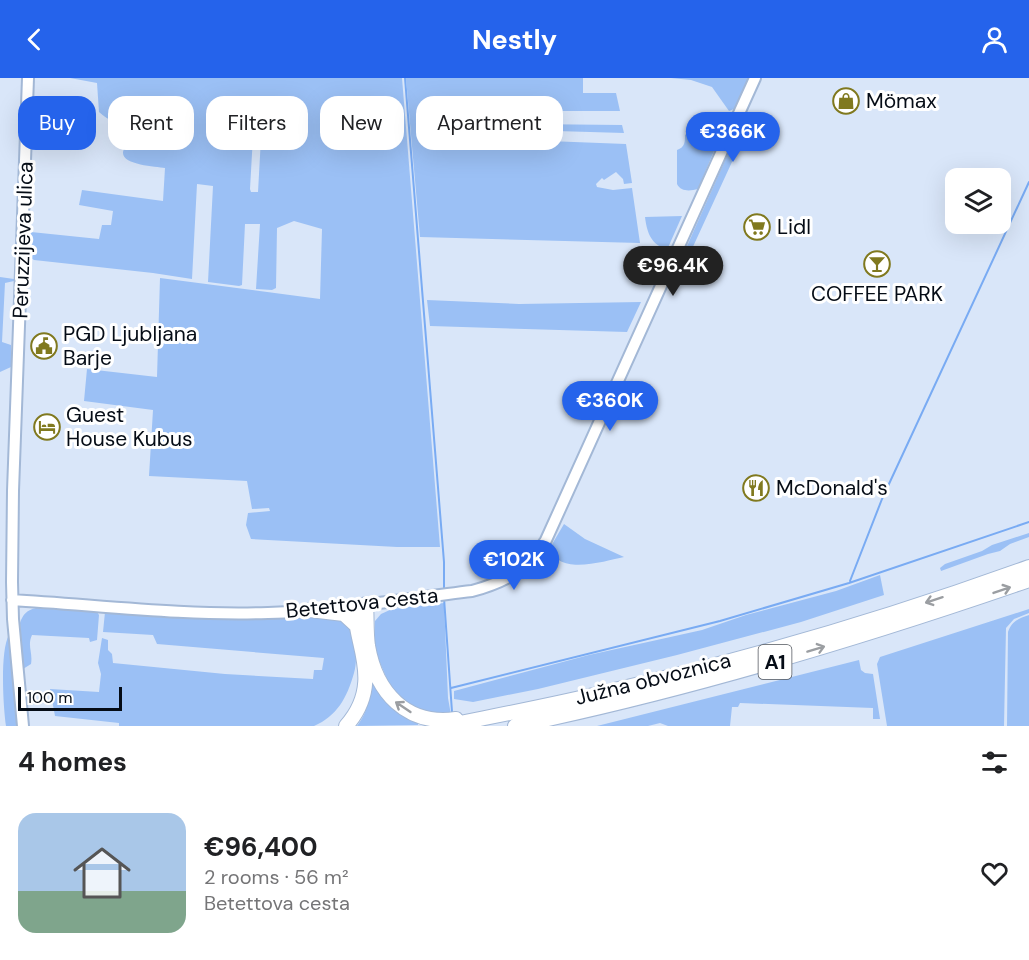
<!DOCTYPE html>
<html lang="en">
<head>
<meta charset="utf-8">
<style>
  :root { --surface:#fff; --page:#f2f2f2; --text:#202124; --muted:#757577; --accent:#2563eb }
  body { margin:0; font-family:"DM Sans",sans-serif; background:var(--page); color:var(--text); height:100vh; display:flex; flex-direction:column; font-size:22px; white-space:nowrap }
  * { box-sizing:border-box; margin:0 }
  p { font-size:20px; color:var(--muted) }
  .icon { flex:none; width:33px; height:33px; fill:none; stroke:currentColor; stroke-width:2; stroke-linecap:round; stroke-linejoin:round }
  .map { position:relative; height:648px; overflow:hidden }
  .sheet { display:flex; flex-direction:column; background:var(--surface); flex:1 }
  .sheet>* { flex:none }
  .top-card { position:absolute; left:18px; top:18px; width:600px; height:54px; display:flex; gap:12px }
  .fabs { position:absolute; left:945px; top:90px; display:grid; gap:12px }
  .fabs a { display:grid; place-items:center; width:66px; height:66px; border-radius:12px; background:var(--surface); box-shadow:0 6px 24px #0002; font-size:30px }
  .scale { position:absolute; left:18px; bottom:15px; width:104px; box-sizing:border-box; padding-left:6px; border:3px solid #050c16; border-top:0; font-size:16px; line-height:21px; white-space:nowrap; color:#050c16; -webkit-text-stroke:4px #fff; paint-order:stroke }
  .price { position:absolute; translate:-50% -51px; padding:0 14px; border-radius:21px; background:var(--accent); color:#fff; font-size:20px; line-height:39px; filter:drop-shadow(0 2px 3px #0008) }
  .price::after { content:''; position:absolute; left:50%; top:36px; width:18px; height:14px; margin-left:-9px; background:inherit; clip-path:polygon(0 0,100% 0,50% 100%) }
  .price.current { background:#222; color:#fff }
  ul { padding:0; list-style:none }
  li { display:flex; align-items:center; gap:18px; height:150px; padding:0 18px }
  li span { display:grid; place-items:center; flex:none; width:168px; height:120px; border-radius:18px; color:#555 }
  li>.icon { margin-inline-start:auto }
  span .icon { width:72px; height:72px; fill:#fffc; stroke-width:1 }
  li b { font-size:26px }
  h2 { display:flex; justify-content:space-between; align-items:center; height:72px; padding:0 18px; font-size:26px }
  .chip { padding:0 21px; border-radius:18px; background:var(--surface); box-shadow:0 6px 24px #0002; font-size:21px; line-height:54px }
  .chip.current { background:var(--accent); color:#fff }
  header { display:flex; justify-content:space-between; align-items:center; height:78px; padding:0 18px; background:var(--accent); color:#fff; font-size:27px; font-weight:700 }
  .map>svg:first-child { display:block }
  .green { fill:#9bc0f5; fill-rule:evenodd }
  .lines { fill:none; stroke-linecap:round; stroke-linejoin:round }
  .stream { stroke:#79abf3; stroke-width:2 }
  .secondary-casing { stroke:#a3b8d6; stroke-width:14 }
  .highway-casing { stroke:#a3b8d6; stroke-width:16 }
  .secondary { stroke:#fff; stroke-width:10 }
  .highway { stroke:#fff; stroke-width:14 }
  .oneway { stroke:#9b9ea2 }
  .labels { text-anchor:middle; stroke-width:6; stroke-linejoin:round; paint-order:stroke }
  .shield { fill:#fff; stroke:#50555c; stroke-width:1.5 }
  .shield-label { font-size:20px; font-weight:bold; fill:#050c16 }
  .poi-label { font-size:21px; fill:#050c16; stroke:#fff; text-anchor:start }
  .street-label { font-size:21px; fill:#050c16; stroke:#fff }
</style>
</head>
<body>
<header><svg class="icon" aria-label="back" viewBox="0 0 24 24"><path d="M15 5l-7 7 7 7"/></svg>Nestly<svg class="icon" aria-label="person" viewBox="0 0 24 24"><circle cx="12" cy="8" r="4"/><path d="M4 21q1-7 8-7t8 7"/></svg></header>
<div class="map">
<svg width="1029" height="648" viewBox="0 0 1029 648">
  <rect width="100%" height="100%" fill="#d9e6f9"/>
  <path class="green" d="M 70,0 L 402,0 L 440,469 L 397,469 L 251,461 L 246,447 L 248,435 L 270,433 L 269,430 L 252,431 L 247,403 L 149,398 L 153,332 L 84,323 L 87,291 L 157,299 L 160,200 L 320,221 L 322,151 L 294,143 L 277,150 L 276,210 L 272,212 L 256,211 L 260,146 L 245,146 L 242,207 L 239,208 L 208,204 L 213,108 L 197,106 L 192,201 L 153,195 L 34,182 L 31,180 L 31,154 L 99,161 L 102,147 L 111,147 L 113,133 L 79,127 L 82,112 L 163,123 L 165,90 C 153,88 104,86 131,63 L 130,54 C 121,46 108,43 99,34 L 97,5 ZM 253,58 L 261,60 L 258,114 L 251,114 L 250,111 Z
    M 406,0 L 583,0 L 583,15 L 616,15 L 620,33 L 527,33 L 526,46 L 622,47 L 624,55 L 522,52 L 522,62 L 626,66 L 632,105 L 624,106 L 623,101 L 616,94 L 604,102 L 602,100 L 596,106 L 597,109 L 613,112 L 632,110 L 640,165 L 420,159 Z
    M 671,0 L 749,0 L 734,31 L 729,33 L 712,9 L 691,2 Z
    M 725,47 L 698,111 C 690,113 681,114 677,106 L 677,72 C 685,69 685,64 685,57 L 689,54 L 704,59 L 713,50 Z
    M 742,52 L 749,51 L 751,55 L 742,55 L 740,58 L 743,60 L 691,173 L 696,176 L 695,181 L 701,184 L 704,180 L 707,181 L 709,186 L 704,188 L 687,180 L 687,168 L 735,60 Z
    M 682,138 L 667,172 C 651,166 647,155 645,139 Z
    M 0,199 L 14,201 L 14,203 L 5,205 L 2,264 L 11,267 L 11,289 L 0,294 Z
    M 427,222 L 519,226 L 641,224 L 627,254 L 430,248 Z
    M 564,446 L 585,461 L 624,479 C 605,483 554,499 551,468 Z
    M 1029,455 L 1029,459 L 1010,466 L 1000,473 L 988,476 L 941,493 L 940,490 L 945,486 L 982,473 L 992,467 Z
    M 880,497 L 884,517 L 801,544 L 677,577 L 538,611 L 473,624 L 454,621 L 454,613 L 589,577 L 702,552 L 746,537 L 836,513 Z
    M 444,525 L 448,620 L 451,637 L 423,633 L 401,621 L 390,608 L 374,571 L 375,543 L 381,536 L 392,531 Z
    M 36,530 L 97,534 L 99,537 L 97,562 L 90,564 L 89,560 L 32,557 C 27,568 33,574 31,586 L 23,591 L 20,545 C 23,536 27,532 36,530 Z
    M 1029,531 L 1029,535 L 1014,541 L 1006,550 L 1004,648 L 887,648 L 877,586 L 880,579 Z
    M 105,534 C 148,536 191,540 234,541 C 256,541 327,534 343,544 C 357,553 358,582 354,595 C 347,620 337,638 314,648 L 119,648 L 119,645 L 55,638 L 50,611 L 99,614 L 101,596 L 98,585 L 102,560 L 108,562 L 108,572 L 112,576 L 113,585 L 225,596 L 313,601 L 314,592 L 322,592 L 324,580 L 157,566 L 153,557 L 103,554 Z
    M 1029,537 L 1029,648 L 1007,648 L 1008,554 C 1011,544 1019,540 1029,537 Z
    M 9,557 L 17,648 L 6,648 C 3,628 0,572 9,557 Z
    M 859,582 L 861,592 L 865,595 L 873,596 L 880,641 L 873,641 L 873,630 L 740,625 L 738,629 L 732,629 L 730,648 L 668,648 L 660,645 L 648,648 L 597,648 Z
    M 371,599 C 383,621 394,636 418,644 L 418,647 L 357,648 C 368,634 371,617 371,599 Z"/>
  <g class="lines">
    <path class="stream" d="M 405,0 L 444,484 L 444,514
      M 850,503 L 882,421 L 1029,104
      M 444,520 L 452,634
      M 451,610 L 720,543 L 849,505 L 1029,444"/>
    <g class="secondary-casing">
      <path id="secondary" d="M 12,522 C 97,527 183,538 268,535 C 336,533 404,521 472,513 C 505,504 528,492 546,462 L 755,0
        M 23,648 L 13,541 L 12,504 L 13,413 L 28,0"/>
    </g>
    <g class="highway-casing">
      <path id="highway" d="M 366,526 C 367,540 366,554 368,568 C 376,614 406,648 456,641
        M 310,532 L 344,536 L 357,548
        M 346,648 C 390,599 343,550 360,527
        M 445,648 C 499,637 553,627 606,614 C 749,581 891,539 1029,489
        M 515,648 C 690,612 861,560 1029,502"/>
    </g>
    <use href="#secondary" class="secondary"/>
    <use href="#highway" class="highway"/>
  </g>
  <defs><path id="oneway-shaft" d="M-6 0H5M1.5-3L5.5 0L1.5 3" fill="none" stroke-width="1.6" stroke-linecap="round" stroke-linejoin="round" transform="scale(1.5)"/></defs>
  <g class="oneway">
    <use href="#oneway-shaft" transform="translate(1002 512) rotate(-19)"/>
    <use href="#oneway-shaft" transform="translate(934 522) rotate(162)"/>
    <use href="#oneway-shaft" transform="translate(816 571) rotate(-17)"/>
    <use href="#oneway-shaft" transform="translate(403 629) rotate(-146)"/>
  </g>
  <defs>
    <g id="shop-ring" transform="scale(1.35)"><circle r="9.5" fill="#fff" stroke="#80791f" stroke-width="1.5"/><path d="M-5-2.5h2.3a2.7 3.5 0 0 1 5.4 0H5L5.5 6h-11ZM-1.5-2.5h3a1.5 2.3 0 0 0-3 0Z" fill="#80791f"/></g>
    <g id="supermarket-ring" transform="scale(1.35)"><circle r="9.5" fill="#fff" stroke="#80791f" stroke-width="1.5"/><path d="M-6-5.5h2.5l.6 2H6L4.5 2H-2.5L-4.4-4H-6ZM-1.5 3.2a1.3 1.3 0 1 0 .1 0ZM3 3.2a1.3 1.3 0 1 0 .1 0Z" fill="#80791f"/></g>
    <g id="bar-ring" transform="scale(1.35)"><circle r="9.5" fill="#fff" stroke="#80791f" stroke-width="1.5"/><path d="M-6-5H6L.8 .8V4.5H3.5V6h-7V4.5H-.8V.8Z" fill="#80791f"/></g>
    <g id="civic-ring" transform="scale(1.35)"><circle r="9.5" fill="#fff" stroke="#80791f" stroke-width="1.5"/><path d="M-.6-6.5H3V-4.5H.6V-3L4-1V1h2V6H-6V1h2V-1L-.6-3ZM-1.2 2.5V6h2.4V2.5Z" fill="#80791f"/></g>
    <g id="hotel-ring" transform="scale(1.35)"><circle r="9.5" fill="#fff" stroke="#80791f" stroke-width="1.5"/><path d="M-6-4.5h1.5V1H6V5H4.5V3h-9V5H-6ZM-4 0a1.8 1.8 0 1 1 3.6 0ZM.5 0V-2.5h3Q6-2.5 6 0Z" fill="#80791f"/></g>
    <g id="restaurant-ring" transform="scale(1.35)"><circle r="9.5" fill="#fff" stroke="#80791f" stroke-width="1.5"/><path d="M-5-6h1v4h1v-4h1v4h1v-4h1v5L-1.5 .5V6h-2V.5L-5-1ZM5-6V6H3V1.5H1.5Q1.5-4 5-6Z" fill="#80791f"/></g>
  </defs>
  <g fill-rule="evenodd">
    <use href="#shop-ring" x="846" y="23"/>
    <use href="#supermarket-ring" x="757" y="149"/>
    <use href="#bar-ring" x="877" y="186"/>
    <use href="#civic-ring" x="44" y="268"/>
    <use href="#hotel-ring" x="47" y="349"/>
    <use href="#restaurant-ring" x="756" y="410"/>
  </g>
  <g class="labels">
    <rect class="shield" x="758.5" y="567" width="33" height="34" rx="4.5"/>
    <g class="shield-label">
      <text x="775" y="591">A1</text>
    </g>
    <g class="poi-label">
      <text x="866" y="30">Mömax</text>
      <text x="777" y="156">Lidl</text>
      <text x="877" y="223" text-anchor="middle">COFFEE PARK</text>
      <text x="63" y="263">PGD Ljubljana<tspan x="63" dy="24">Barje</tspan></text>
      <text x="66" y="344">Guest<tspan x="66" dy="24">House Kubus</tspan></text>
      <text x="776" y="417">McDonald's</text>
    </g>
    <g class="street-label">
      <text transform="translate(23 162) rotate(-88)" y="7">Peruzzijeva ulica</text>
      <text transform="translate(362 525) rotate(-6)" y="7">Betettova cesta</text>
      <text transform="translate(653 601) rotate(-14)" y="7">Južna obvoznica</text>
    </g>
  </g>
</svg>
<div class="fabs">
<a><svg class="icon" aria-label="layers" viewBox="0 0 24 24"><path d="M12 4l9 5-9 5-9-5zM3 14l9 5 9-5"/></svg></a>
</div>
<div class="scale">100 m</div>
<b class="price" style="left:733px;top:85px">€366K</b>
<b class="price current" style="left:673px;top:219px">€96.4K</b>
<b class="price" style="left:610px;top:354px">€360K</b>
<b class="price" style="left:514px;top:513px">€102K</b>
<div class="top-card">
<a class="chip current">Buy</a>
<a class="chip">Rent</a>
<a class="chip">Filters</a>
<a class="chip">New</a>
<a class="chip">Apartment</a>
</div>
</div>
<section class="sheet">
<h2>4 homes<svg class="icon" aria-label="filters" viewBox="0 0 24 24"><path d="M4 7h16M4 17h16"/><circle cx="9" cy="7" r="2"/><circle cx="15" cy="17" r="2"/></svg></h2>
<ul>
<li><span style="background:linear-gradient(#a9c7e8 65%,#7fa58c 0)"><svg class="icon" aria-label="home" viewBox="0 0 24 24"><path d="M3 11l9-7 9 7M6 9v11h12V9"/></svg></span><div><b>€96,400</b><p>2 rooms · 56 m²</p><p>Betettova cesta</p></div><svg class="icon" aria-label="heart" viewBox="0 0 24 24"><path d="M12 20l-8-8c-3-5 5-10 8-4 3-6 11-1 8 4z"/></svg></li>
</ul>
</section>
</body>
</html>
